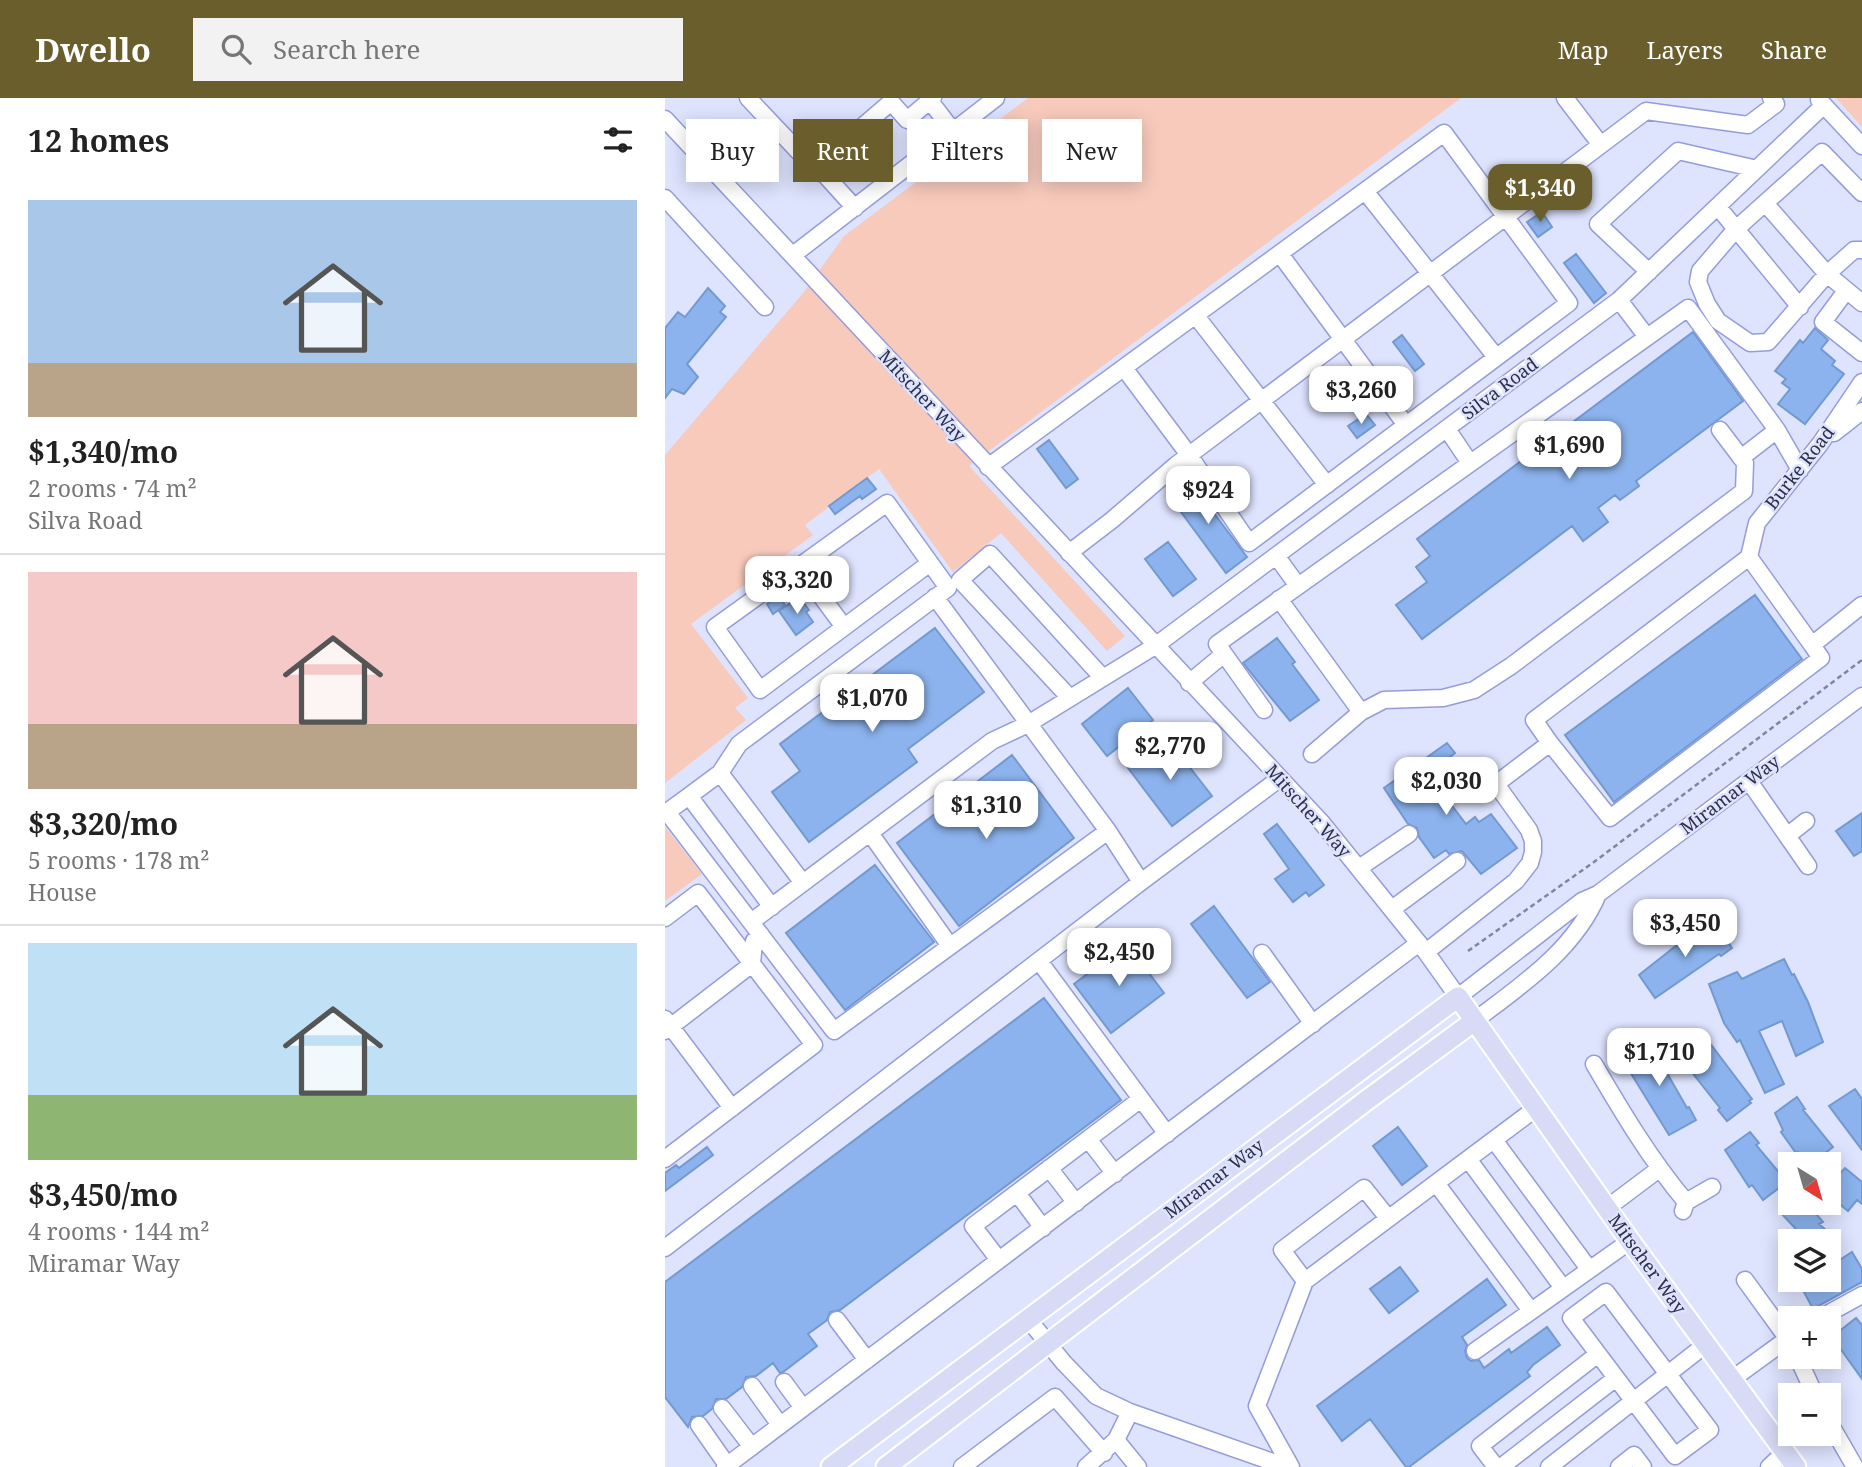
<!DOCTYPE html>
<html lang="en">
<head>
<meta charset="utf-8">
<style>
  :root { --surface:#fff; --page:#f2f2f2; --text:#222; --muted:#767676; --line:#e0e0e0; --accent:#6a5f2c }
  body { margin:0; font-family:"Noto Serif",serif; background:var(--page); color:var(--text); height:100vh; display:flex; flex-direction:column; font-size:26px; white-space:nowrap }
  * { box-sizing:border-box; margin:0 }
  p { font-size:23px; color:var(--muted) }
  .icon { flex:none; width:38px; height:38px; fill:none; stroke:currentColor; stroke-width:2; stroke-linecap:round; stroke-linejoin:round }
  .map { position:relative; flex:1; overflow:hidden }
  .side { display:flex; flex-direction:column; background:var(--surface); width:665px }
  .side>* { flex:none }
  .hud { position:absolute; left:21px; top:21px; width:665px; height:63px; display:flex; gap:14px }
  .needle { width:46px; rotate:143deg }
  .buttons { position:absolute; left:1113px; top:1054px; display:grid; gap:14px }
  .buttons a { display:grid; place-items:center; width:63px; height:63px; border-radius:0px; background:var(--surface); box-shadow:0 4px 18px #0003; font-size:35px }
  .price { position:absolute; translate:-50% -60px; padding:0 16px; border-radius:14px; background:#fff; color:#222; font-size:23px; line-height:46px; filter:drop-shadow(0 2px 4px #0008) }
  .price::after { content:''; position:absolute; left:50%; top:42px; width:21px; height:16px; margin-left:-10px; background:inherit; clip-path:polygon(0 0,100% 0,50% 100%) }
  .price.active { background:var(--accent); color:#fff }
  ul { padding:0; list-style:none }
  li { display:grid; align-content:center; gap:14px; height:371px; padding:0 28px }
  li+li { border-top:2px solid var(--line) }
  li span { display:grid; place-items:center; height:217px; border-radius:0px; color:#555 }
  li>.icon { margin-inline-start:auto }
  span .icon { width:126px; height:126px; fill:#fffc; stroke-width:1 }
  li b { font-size:30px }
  h2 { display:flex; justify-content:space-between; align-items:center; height:84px; padding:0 28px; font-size:30px }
  .pill { padding:0 24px; border-radius:0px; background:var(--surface); box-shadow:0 4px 18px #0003; font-size:24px; line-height:63px }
  .pill.active { background:var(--accent); color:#fff }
  header { display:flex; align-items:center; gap:42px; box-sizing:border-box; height:98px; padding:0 35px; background:var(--accent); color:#fff }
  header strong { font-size:33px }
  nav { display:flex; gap:38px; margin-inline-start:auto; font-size:24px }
  .search { width:490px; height:63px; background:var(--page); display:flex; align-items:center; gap:18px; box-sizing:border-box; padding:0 24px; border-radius:0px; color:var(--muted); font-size:26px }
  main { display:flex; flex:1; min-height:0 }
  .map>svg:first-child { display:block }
  .green { fill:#f7cabc }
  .building { fill:#8cb3ed; stroke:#7399d1; stroke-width:2 }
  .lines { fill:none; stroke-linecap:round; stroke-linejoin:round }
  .minor-casing { stroke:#949cdc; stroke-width:19 }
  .major-casing { stroke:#fff; stroke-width:23 }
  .path { stroke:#8185a0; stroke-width:2.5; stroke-dasharray:5 3.5; stroke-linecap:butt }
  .minor { stroke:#fff; stroke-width:16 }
  .major { stroke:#d7dbf6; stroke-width:19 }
  .labels { text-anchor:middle; stroke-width:5; stroke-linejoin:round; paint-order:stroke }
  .street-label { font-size:18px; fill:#2d304a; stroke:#dee3fe }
</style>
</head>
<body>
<header>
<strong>Dwello</strong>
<div class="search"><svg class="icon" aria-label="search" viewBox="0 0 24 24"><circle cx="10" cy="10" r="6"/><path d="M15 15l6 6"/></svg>Search here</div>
<nav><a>Map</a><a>Layers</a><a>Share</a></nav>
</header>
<main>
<section class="side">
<h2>12 homes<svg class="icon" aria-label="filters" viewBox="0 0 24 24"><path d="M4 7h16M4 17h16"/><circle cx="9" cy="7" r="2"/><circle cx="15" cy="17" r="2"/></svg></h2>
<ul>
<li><span style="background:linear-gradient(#a9c7e8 75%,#b9a48a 0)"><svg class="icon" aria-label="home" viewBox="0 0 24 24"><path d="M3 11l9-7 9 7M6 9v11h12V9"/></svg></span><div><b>$1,340/mo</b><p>2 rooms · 74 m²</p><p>Silva Road</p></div></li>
<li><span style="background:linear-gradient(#f6c9c9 70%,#b9a48a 0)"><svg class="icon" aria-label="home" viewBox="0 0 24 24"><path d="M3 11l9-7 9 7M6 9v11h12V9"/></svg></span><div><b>$3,320/mo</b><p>5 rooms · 178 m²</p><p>House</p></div></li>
<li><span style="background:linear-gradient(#bfe0f5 70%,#8fb573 0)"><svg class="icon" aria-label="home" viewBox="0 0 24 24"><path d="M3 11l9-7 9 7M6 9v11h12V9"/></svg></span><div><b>$3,450/mo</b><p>4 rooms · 144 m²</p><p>Miramar Way</p></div></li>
</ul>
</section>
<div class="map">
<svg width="1197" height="1369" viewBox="0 0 1197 1369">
  <rect width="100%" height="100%" fill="#dee3fe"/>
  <path class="green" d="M 363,0 L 796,0 L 304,368 L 460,538 L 442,553 L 336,435 L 288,474 L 214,371 L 140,427 L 148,437 L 26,526 L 83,600 L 70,610 L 81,622 L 0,685 L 0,357 L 139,194 L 179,138 Z
    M 1171,0 L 1197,0 L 1197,29 Z
    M 0,729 L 37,776 L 0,803 Z"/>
  <path class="building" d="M 877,114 L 887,129 L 873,139 L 862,124 Z
    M 911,156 L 941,195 L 929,205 L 899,165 Z
    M 43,190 L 60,208 L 55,214 L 61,219 L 22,266 L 33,279 L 19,296 L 7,291 L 0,300 L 0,230 L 13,214 L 20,219 Z
    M 1150,230 L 1163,242 L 1156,251 L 1170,263 L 1167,267 L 1179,276 L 1140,326 L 1113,306 L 1125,291 L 1117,285 L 1121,281 L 1110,273 L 1135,242 L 1138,245 Z
    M 1028,234 L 1078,303 L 971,383 L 974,388 L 955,402 L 950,397 L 933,410 L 943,424 L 918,443 L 907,428 L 757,541 L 731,507 L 762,484 L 751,469 L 765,458 L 752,441 Z
    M 737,237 L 759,266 L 750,273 L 728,244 Z
    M 701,316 L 710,327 L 692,340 L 683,328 Z
    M 384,342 L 413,381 L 401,390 L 372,351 Z
    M 520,377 L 582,459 L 561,475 L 516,414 L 522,410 L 506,388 Z
    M 202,380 L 211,391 L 197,401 L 195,398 L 170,416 L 164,408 Z
    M 503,444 L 531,481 L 508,498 L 480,461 Z
    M 114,497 L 120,507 L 108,516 L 102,506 Z
    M 1090,497 L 1137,561 L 949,704 L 900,637 Z
    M 134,499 L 144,512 L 141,514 L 148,524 L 131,537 L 114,513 Z
    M 270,530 L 319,594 L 243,651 L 252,664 L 144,744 L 107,694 L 135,673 L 115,646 Z
    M 612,540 L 630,564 L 627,566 L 654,602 L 625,623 L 578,565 Z
    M 463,590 L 488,622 L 442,658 L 417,626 Z
    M 502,640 L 547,698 L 507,728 L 463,670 Z
    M 782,645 L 790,655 L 764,675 L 765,679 L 801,726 L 810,719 L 814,724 L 826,716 L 852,750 L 816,776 L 797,753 L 784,756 L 781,752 L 769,760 L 754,739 L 752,730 L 743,726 L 719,690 Z
    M 347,657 L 409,740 L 294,828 L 232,745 Z
    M 1197,715 L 1197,753 L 1189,758 L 1171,733 Z
    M 612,726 L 659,787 L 644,798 L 641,794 L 628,804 L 610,781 L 624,771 L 599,736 Z
    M 210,767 L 269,844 L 180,912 L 121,835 Z
    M 549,808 L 605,884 L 582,900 L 526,826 Z
    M 1050,824 L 1067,850 L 1056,858 L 1054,856 L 990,900 L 974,877 L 1017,843 Z
    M 462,846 L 499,895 L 446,935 L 409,886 Z
    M 1119,861 L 1127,877 L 1129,876 L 1143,904 L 1158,944 L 1131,958 L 1117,923 L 1094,933 L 1119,986 L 1100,995 L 1075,942 L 1072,944 L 1059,925 L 1044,886 L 1072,874 L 1077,881 Z
    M 379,900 L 456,1002 L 175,1212 L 165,1214 L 162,1222 L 143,1236 L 152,1248 L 118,1274 L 115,1275 L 108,1265 L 91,1278 L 81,1279 L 77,1289 L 61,1301 L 51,1301 L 47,1311 L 38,1318 L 27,1319 L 23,1329 L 0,1299 L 0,1184 Z
    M 1031,931 L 1042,945 L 1044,944 L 1087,1001 L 1084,1003 L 1086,1005 L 1062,1023 L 1053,1012 L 1055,1010 L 1007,949 Z
    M 983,942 L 1022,1010 L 1024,1009 L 1031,1022 L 1004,1037 L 965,974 L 967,972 L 959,957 Z
    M 1190,991 L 1197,1001 L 1197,1052 L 1164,1008 Z
    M 1132,999 L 1140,1011 L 1138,1012 L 1168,1049 L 1146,1066 L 1142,1066 L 1133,1054 L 1131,1055 L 1116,1034 L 1118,1032 L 1110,1015 Z
    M 733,1029 L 762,1068 L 737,1087 L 708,1048 Z
    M 1085,1034 L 1094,1045 L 1091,1047 L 1122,1084 L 1098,1102 L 1087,1087 L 1084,1089 L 1060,1052 Z
    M 42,1049 L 48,1057 L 0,1093 L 0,1075 L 11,1067 L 14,1070 Z
    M 1180,1070 L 1197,1084 L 1197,1106 L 1192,1102 L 1183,1113 L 1164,1097 L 1172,1085 L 1169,1082 Z
    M 1125,1104 L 1141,1104 L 1158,1124 L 1154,1126 L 1161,1132 L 1150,1143 L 1142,1143 L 1115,1114 Z
    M 1187,1154 L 1197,1171 L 1197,1184 L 1148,1211 L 1132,1181 L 1164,1181 L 1164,1169 Z
    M 735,1169 L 753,1193 L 724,1215 L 705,1191 Z
    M 822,1181 L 841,1207 L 797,1239 L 802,1247 L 800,1253 L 802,1260 L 806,1263 L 814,1262 L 819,1270 L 844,1251 L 846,1255 L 882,1229 L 895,1247 L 868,1267 L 862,1274 L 865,1278 L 744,1369 L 741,1369 L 705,1321 L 677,1343 L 652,1308 Z
    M 1191,1220 L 1197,1227 L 1197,1281 L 1167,1239 Z"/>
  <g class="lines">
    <g class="minor-casing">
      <path id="minor" d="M 83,0 L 149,70 L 226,4 L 242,22 L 268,0
        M 900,0 L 936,47
        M 1154,2 L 1197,48
        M 265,3 L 288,33
        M 0,21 L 657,725 L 761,854 L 793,899 L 917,803 L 933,796 L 1197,598
        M 151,67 L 190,110
        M 700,93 L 831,259
        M 1197,95 L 1157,54 L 1071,131 L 1035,173 L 1033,184 L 1042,206 L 1053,223 L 1085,245 L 1103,244 L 1162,176 L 1189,152 L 1197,152
        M 0,100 L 100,209
        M 1100,105 L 1162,176 L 1197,205
        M 1053,109 L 1135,209
        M 615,156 L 741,327
        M 128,157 L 331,0
        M 984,174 L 933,126 L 1013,53 L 1092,71
        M 1181,193 L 1158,224 L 1197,255
        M 954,202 L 982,239
        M 531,218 L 662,387
        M 782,331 L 805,365
        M 1169,335 L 1197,313
        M 1076,360 L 1112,332
        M 323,369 L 779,35 L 904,205 L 584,445 L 524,357 L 459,270
        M 404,455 L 447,422 L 511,367 L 981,13 L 1083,27 L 1111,6 L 1106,0
        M 612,459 L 633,488
        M 1084,459 L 1092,425 L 1155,346 L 1197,284
        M 1084,459 L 1147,547 L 1197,507
        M 134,468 L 179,529
        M 270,499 L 443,733 L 476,784
        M 614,501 L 696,614
        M 524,585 L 559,556
        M 405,600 L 295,482 L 325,456 L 438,580
        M 599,612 L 552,546 L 1023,210 L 1112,332 L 1135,372
        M 885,645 L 945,720 L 1156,560 L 1147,547
        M 647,656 L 696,614 L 719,602 L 778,600 L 809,592 L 846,568 L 1079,393 L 1080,365 L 1055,332
        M 55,675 L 74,646 L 283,490 L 222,405 L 50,529 L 95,592 L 265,465
        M 1084,683 L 1143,768
        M 24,698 L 2,714 L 169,933 L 443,733
        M 205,735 L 285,848
        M 1122,738 L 1141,723
        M 694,770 L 744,736
        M 107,809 L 24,698 L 55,675 L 138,785
        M 727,811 L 792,763
        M 0,820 L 33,795 L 149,947 L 0,1061
        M 86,824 L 327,643 L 363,626 L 490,548 L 954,202 L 1159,7
        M 761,854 L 851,783 L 865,765 L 868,754 L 868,743 L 864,732 L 831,686 L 885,645 L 869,622 L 1084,459
        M 597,855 L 648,926
        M 374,863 L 502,1036
        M 0,921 L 67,1010
        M 808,924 C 855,888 909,853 933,796
        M 0,933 L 87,866 L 89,843 L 96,837
        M 929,966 C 957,1014 985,1061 1021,1104
        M 423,1041 L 450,1076
        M 829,1042 L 924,1171
        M 803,1061 L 898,1190
        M 384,1070 L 411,1105
        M 771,1085 L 866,1213
        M 352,1095 L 378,1130
        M 942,1110 L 994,1071
        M 1018,1113 L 1021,1104 L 1047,1089
        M 0,1150 L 476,784 L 614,681
        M 334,1162 L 308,1128 L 476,1001
        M 1080,1182 L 1125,1244
        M 640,1183 L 617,1152 L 699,1090 L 723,1120
        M 941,1194 L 1045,1332 L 1010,1358 L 906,1220 Z
        M 1155,1220 L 1197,1197
        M 363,1221 L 399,1265 L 431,1298 L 465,1314 L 622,1369
        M 172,1222 L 202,1262
        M 810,1253 L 965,1143
        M 1132,1258 L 1150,1297
        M 1066,1282 L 1125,1239
        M 119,1284 L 138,1310
        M 87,1288 L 115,1327
        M 57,1310 L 87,1349
        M 1164,1324 L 1190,1369
        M 34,1327 L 62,1367
        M 451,1342 L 473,1369
        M 60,1369 L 754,845
        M 297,1369 L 390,1299 L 439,1355
        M 421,1369 L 451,1342 L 465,1314
        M 626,1369 L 592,1308 L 640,1183 L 870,1011
        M 831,1369 L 815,1348 L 933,1256
        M 836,1369 L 951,1280
        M 884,1369 L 1040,1247
        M 954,1369 L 969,1357 L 978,1369
        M 1104,1369 L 1120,1354"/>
    </g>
    <g class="major-casing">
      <path id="major" d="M 166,1369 L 793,899 L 965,1143 L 1131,1369
        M 221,1369 L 702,1002 L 808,924"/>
    </g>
    <path class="path" d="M 803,853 L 929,764 L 1197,562"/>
    <use href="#minor" class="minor"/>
    <use href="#major" class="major"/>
  </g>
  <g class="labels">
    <g class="street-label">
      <text transform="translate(835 291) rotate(-37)" y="6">Silva Road</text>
      <text transform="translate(257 298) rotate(47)" y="6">Mitscher Way</text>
      <text transform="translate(1135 370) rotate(-52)" y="6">Burke Road</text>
      <text transform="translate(1065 697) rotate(-37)" y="6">Miramar Way</text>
      <text transform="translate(643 713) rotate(48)" y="6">Mitscher Way</text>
      <text transform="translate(549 1081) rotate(-37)" y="6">Miramar Way</text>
      <text transform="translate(982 1166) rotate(54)" y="6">Mitscher Way</text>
    </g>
  </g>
</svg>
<div class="buttons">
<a><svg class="needle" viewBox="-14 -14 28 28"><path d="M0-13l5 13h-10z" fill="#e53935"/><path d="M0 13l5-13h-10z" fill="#767676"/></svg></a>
<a><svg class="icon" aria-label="layers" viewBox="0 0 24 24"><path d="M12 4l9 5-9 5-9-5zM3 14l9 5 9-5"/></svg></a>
<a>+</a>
<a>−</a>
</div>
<b class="price active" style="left:875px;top:126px">$1,340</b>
<b class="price" style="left:696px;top:328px">$3,260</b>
<b class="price" style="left:904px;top:383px">$1,690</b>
<b class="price" style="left:543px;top:428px">$924</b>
<b class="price" style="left:132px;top:518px">$3,320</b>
<b class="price" style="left:207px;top:636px">$1,070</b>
<b class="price" style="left:505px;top:684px">$2,770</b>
<b class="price" style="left:781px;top:719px">$2,030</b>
<b class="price" style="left:321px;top:743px">$1,310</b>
<b class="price" style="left:1020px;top:861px">$3,450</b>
<b class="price" style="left:454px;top:890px">$2,450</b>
<b class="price" style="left:994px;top:990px">$1,710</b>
<div class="hud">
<a class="pill">Buy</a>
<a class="pill active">Rent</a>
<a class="pill">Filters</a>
<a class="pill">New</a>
</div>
</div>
</main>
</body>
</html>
